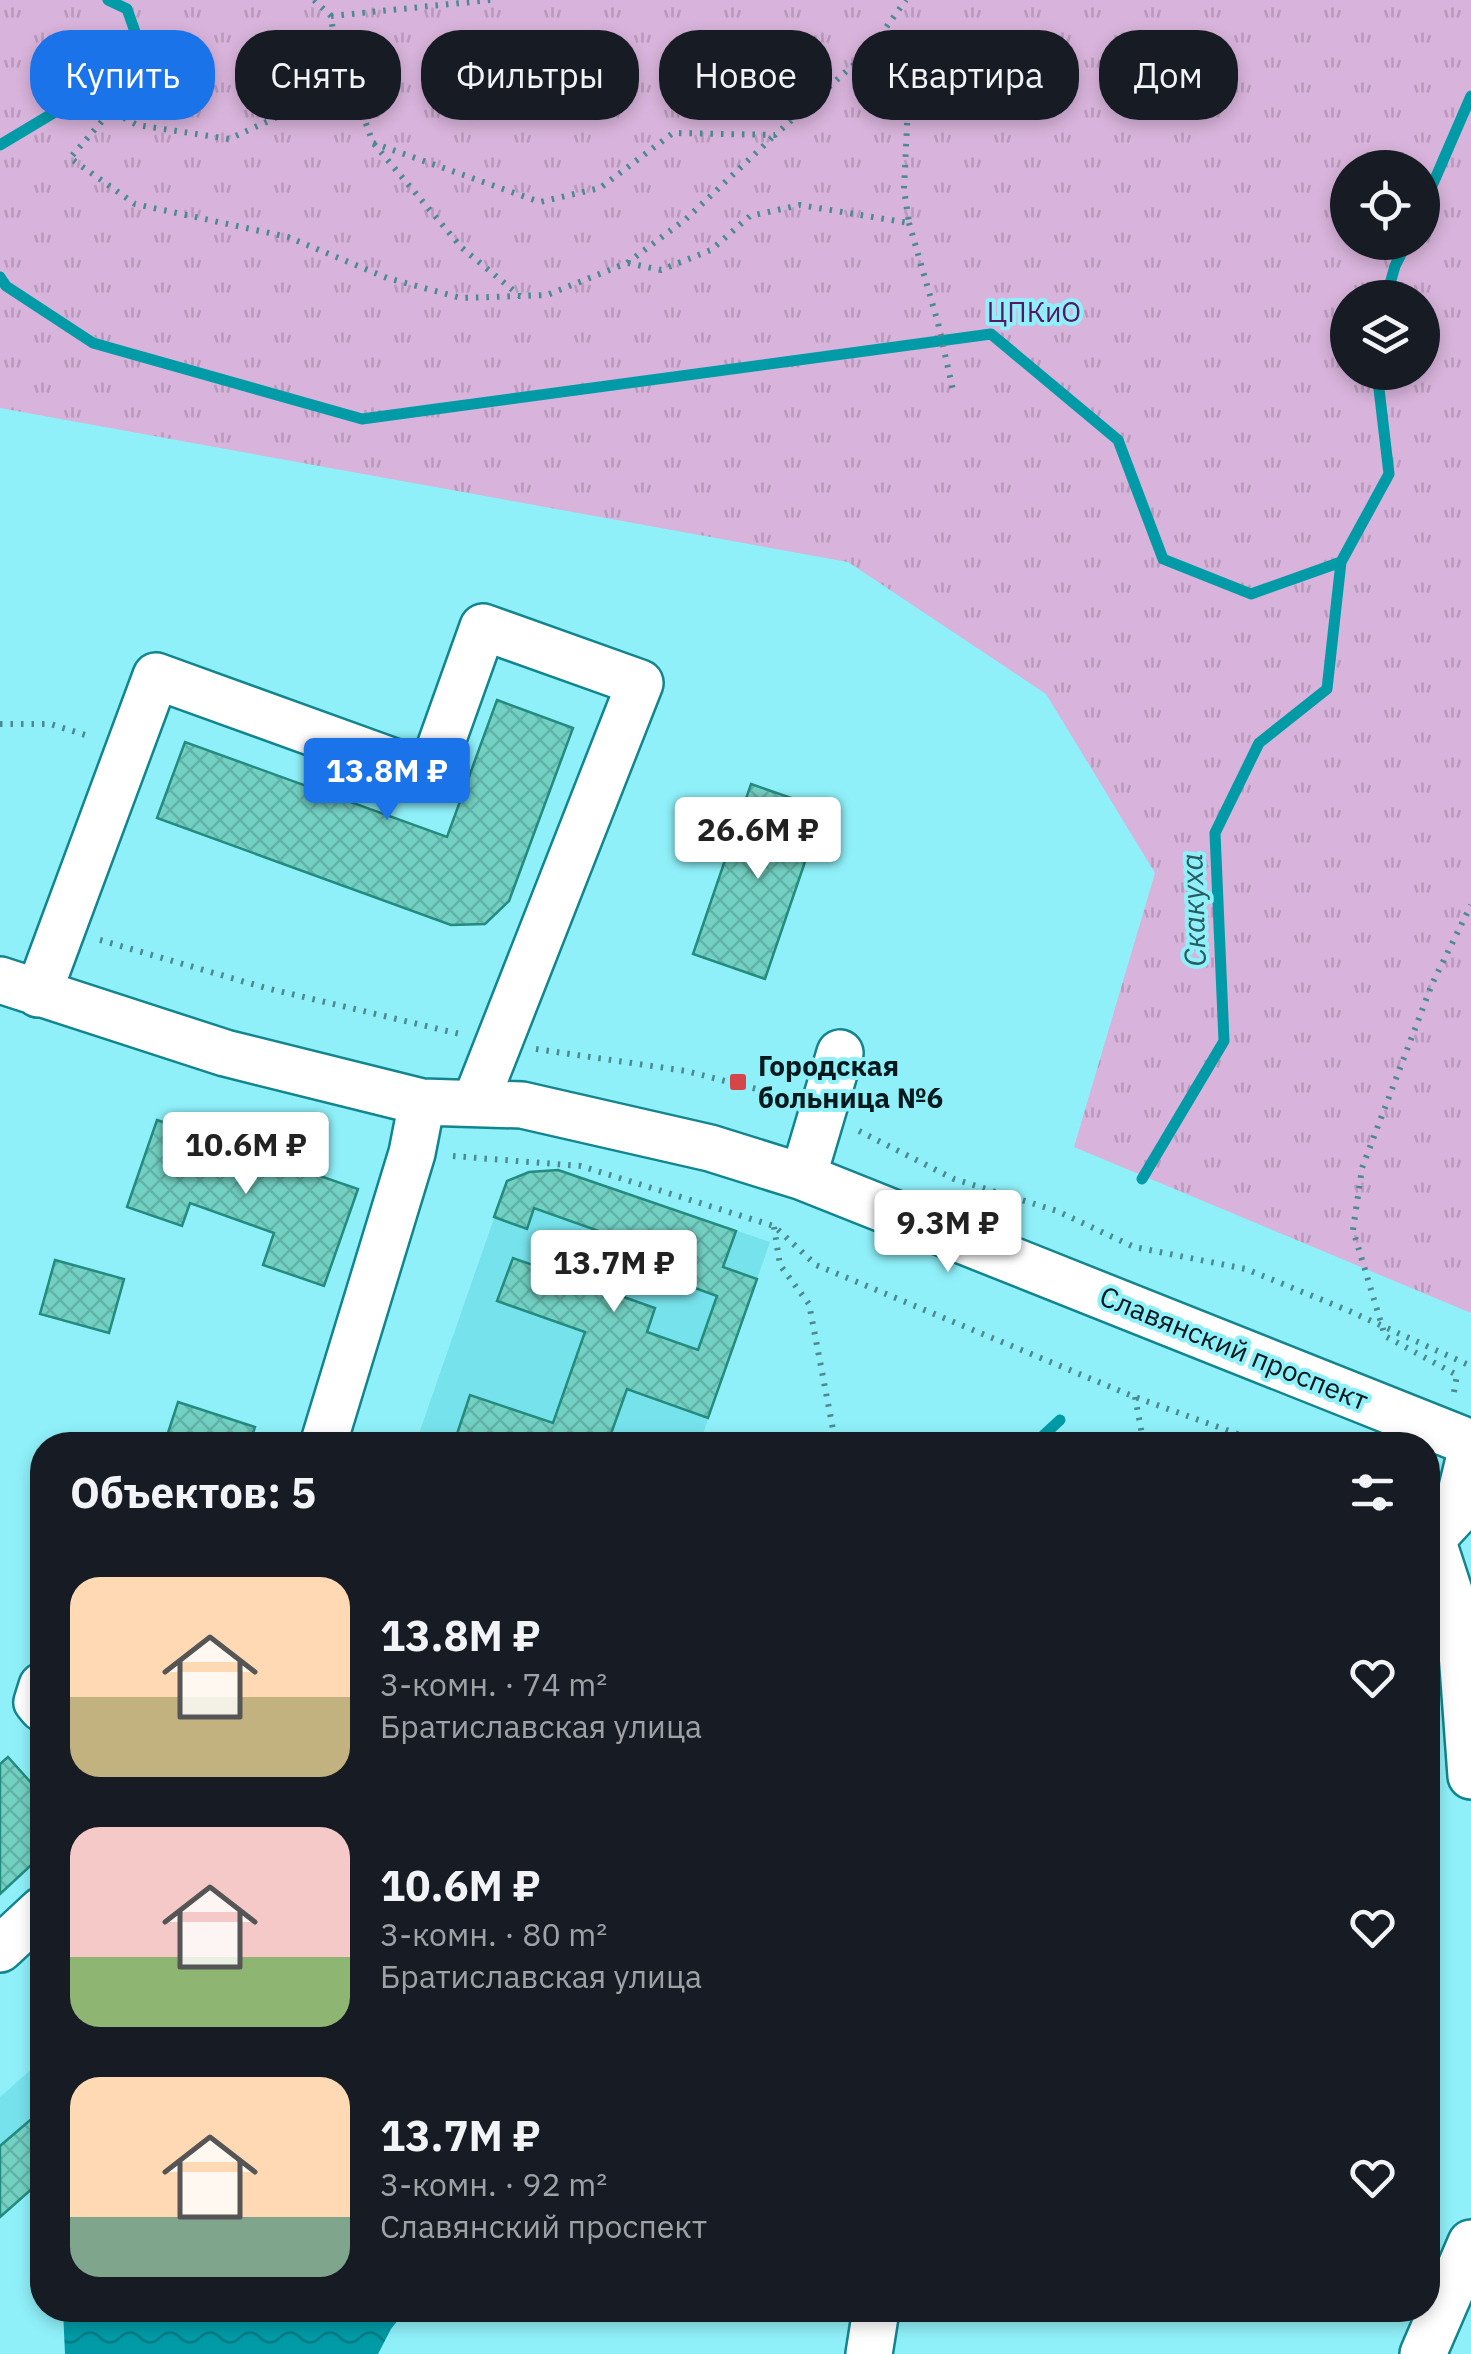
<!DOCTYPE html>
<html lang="ru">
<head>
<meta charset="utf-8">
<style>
  :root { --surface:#171b24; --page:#242831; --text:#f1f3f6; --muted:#9ea1a6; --accent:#1a73e8 }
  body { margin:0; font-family:"IBM Plex Sans",sans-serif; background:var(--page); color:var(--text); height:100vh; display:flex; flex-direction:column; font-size:38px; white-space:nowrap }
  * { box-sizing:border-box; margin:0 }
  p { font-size:32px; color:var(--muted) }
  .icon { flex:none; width:55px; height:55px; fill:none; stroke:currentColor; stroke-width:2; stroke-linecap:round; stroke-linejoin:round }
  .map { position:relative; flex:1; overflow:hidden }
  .side { position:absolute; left:30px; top:1432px; width:1410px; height:890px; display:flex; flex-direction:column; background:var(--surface); border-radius:40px; box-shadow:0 5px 15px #0003 }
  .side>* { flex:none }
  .hud { position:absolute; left:30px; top:30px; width:1412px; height:90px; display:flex; gap:20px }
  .tools { position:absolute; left:1330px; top:150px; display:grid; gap:20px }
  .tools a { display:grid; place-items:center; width:110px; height:110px; border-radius:50%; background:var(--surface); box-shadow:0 5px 15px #0003; font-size:50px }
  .price { position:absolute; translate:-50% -85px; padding:0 22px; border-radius:10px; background:#fff; color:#222; font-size:32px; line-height:65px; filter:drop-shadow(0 2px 5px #0008) }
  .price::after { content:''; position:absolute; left:50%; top:60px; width:30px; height:22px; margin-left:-15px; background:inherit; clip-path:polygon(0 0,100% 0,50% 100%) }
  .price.current { background:var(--accent); color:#fff }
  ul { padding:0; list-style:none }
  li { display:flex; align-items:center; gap:30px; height:250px; padding:0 40px }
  li span { display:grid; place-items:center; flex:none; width:280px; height:200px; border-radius:30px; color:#555 }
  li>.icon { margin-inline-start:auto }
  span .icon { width:120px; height:120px; fill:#fffc; stroke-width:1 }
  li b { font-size:42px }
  h2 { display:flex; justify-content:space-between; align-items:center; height:120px; padding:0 40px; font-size:42px }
  .chip { padding:0 35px; border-radius:40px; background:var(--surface); box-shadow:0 5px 15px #0003; font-size:35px; line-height:90px }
  .chip.current { background:var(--accent); color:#fff }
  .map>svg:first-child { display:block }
  .built { fill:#76e2eb }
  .park { fill:url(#park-tufts); fill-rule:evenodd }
  .water { fill:url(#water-waves) }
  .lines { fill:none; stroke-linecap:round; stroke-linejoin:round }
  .stream { stroke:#009ba6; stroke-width:11 }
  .building { fill:url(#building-cross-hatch); stroke:#248b7f; stroke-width:2.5 }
  .minor-casing { stroke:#12858e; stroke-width:50 }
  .path { stroke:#4b8a90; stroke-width:6; stroke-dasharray:2.5 8; stroke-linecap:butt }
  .minor { stroke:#fff; stroke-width:45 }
  .poi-dot { fill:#d64649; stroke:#8ff0f9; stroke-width:4 }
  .labels { text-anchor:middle; stroke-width:8; stroke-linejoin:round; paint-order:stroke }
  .park-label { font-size:28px; fill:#591561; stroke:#8ff0f9 }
  .poi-label { font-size:28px; font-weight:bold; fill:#00191c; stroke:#8ff0f9; text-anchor:start }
  .street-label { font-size:28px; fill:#00191c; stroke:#8ff0f9 }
  .water-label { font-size:30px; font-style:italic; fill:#285b60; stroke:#8ff0f9 }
</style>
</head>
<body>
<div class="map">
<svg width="1471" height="2354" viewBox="0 0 1471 2354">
  <defs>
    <pattern id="park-tufts" width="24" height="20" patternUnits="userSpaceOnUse" patternTransform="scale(2.5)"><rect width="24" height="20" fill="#d8b3db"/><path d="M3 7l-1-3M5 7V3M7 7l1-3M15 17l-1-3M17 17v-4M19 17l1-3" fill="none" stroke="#b899bb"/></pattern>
    <pattern id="water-waves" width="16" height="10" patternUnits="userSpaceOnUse" patternTransform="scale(2.5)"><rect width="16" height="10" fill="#009ba6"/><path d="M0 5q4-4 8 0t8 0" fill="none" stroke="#007e86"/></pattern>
    <pattern id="building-cross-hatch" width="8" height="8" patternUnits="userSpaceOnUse" patternTransform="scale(2.5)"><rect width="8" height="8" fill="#73d1c3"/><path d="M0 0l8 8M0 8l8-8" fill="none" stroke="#62b3a7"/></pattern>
  </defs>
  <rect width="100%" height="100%" fill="#8ff0f9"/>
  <path class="built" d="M 558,1170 L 770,1242 L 699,1445 L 415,1445 L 507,1181 L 529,1172 Z
    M 42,2060 L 42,2180 L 0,2217 L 0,2097 Z"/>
  <path class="park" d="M 0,0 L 1471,0 L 1471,1313 L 1074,1147 L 1155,873 L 1046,694 L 848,562 L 0,408 ZM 1348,168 L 1422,168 L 1422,242 L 1348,242 ZM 1348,298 L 1422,298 L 1422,372 L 1348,372 Z"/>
  <path class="water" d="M 63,2310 L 406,2310 L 391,2329 L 378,2354 L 65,2354 Z"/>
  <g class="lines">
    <path class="stream" d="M 0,145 L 110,79 L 140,46 L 127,9 L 108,0
      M 1422,209 L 1471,96
      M 0,277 L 6,286 L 93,343 L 362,419 L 991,334 L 1118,440 L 1163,559 L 1251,594 L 1341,562
      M 1386,298 L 1395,266 L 1407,242
      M 1142,1179 L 1224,1041 L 1215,833 L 1259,743 L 1327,689 L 1341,562 L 1389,474 L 1377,372
      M 1033,1445 L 1060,1420"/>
  </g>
  <path class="building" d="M 497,700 L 573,728 L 509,901 L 485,924 L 451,925 L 157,818 L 185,742 L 447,837 Z
    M 751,784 L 823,809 L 765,979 L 693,954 Z
    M 157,1120 L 358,1189 L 324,1286 L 263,1265 L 274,1233 L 190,1203 L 182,1226 L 127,1207 Z
    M 558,1170 L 736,1231 L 723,1267 L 757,1279 L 708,1418 L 627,1389 L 607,1445 L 460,1445 L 454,1443 L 470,1395 L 553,1423 L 585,1332 L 497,1301 L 513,1258 L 655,1308 L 647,1332 L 698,1350 L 717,1296 L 651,1272 L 658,1252 L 534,1208 L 527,1229 L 494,1217 L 507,1181 L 529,1172 Z
    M 55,1260 L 124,1279 L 109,1333 L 40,1314 Z
    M 178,1402 L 255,1427 L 249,1445 L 164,1445 Z
    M 8,1757 L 42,1795 L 42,1855 L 0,1894 L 0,1764 Z
    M 42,2110 L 42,2180 L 0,2217 L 0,2146 Z"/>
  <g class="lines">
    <g class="minor-casing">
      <path id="minor" d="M 0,980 L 225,1053 L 422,1102 L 522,1105 L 710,1148 L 803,1177 L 1471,1443
        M 38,994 L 156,676 L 430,775 L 483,627 L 640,683 L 475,1103
        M 803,1177 L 840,1053
        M 323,1445 L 412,1153 L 422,1102
        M 1432,1539 L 1460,1625 L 1471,1776
        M 1428,1541 L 1432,1539 L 1456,1513 L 1471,1451
        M 42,1686 L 37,1702 L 42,1708
        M 0,1949 L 42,1910
        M 869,2354 L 876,2310
        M 1423,2354 L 1471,2243"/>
    </g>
    <path class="path" d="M 314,0 L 331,16 L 333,31 L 373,143 L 540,202 L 600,188 L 673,133 L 775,135 L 868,52 L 906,0
      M 331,16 L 491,0
      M 333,31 L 286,113 L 229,139 L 137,125 L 111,111 L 70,158 L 135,204 L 288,237 L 387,278 L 461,298 L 520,296 L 547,295 L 627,263 L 686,219 L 775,135
      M 374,144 L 462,248 L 520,296
      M 909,223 L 938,323 L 953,390
      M 628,263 L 661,270 L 711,250 L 750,216 L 800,205 L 909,223 L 904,189 L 908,105 L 890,49 L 877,39
      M 0,724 L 50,724 L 92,737
      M 100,940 L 266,988 L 460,1034
      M 536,1049 L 686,1071 L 784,1096
      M 859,1131 L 954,1179 L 1057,1211 L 1134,1247 L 1246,1269 L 1347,1310 L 1471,1366
      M 453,1156 L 581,1166 L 774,1226 L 816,1265 L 1135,1397 L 1268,1445
      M 774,1227 L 780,1265 L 809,1304 L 836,1445
      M 1454,1392 L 1457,1375 L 1385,1336 L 1353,1230 L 1362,1168 L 1432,984 L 1471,905
      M 1135,1397 L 1144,1445"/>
    <use href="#minor" class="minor"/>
  </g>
  <rect class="poi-dot" x="728" y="1072" width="20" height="20" rx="5"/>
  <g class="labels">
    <g class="park-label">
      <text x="1034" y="322">ЦПКиО</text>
    </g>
    <g class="poi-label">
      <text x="758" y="1076">Городская<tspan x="758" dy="32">больница №6</tspan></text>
    </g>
    <g class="street-label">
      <text transform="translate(1234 1348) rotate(22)" y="10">Славянский проспект</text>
    </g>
    <g class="water-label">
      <text transform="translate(1194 910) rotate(-92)" y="10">Скакуха</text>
    </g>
  </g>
</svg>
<div class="tools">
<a><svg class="icon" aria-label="locate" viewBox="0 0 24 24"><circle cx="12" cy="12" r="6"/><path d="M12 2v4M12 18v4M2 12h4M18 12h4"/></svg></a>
<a><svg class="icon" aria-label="layers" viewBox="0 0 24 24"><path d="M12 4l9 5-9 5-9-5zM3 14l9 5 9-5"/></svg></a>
</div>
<b class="price current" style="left:387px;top:823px">13.8M ₽</b>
<b class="price" style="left:758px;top:882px">26.6M ₽</b>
<b class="price" style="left:246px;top:1197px">10.6M ₽</b>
<b class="price" style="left:948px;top:1275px">9.3M ₽</b>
<b class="price" style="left:614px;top:1315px">13.7M ₽</b>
<div class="hud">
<a class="chip current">Купить</a>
<a class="chip">Снять</a>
<a class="chip">Фильтры</a>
<a class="chip">Новое</a>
<a class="chip">Квартира</a>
<a class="chip">Дом</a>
</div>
<section class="side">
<h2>Объектов: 5<svg class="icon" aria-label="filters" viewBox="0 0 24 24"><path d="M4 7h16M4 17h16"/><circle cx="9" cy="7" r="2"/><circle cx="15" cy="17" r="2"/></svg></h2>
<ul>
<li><span style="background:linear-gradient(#ffd9b3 60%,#c2b280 0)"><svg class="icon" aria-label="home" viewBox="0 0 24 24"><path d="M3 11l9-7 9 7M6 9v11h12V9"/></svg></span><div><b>13.8M ₽</b><p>3-комн. · 74 m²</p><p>Братиславская улица</p></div><svg class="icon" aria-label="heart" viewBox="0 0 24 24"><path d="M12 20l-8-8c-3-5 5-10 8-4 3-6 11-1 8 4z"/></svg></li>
<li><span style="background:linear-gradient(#f6c9c9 65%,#8fb573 0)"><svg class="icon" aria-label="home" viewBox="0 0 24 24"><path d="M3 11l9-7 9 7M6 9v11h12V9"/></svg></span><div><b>10.6M ₽</b><p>3-комн. · 80 m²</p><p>Братиславская улица</p></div><svg class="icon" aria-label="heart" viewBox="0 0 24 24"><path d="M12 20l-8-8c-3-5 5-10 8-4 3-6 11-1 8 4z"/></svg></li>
<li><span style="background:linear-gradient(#ffd9b3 70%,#7fa58c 0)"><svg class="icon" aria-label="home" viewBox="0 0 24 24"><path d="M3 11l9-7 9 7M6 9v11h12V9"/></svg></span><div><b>13.7M ₽</b><p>3-комн. · 92 m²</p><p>Славянский проспект</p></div><svg class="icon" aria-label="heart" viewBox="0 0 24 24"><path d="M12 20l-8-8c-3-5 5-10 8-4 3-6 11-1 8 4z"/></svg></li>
</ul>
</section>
</div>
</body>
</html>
